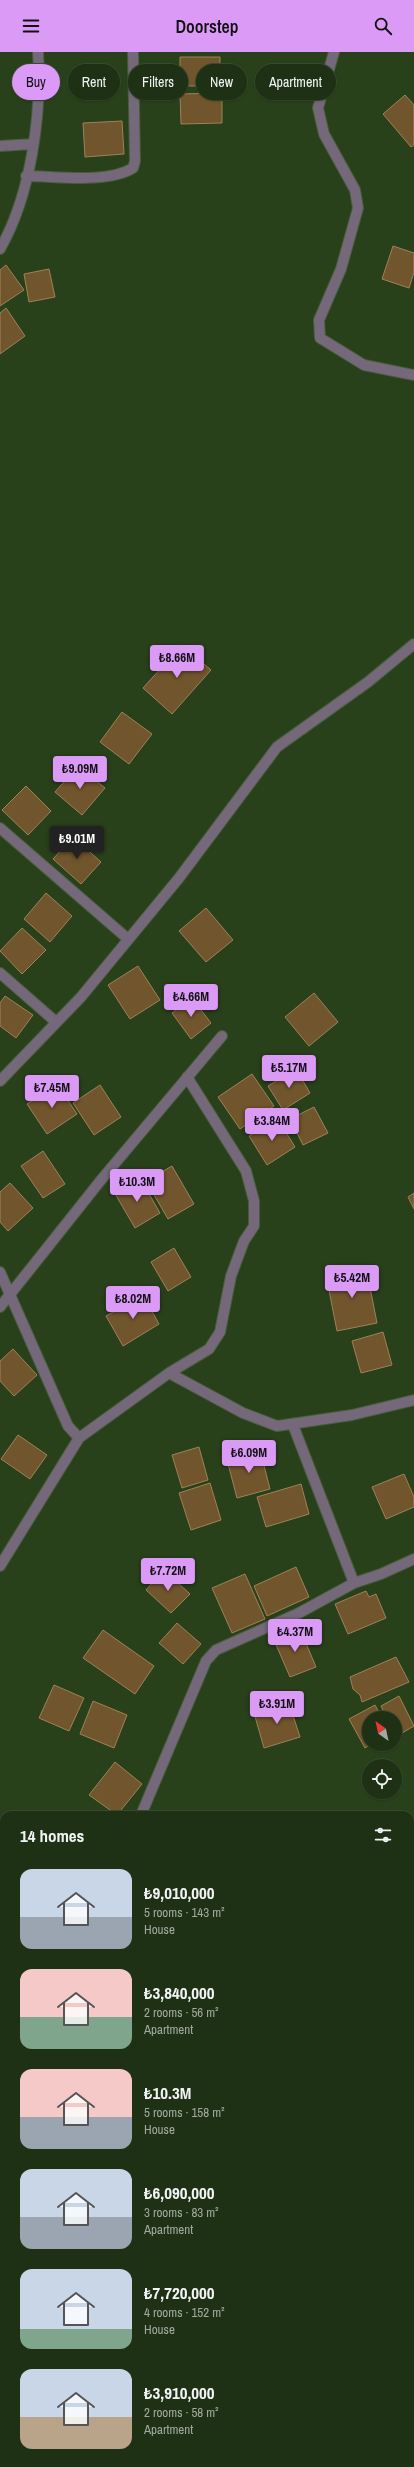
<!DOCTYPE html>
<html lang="en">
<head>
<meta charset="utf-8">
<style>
  :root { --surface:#1f3114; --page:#27391d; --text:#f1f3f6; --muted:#a1a9a0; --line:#3c4c34; --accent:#da9af6 }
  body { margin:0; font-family:"Archivo Narrow",sans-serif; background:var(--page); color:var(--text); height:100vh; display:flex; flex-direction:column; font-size:15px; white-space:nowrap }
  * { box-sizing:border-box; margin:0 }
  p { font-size:13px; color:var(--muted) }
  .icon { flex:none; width:22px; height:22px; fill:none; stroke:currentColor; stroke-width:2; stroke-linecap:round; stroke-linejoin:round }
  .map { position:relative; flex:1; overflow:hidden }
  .drawer { position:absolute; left:0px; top:1759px; width:414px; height:656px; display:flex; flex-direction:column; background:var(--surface); border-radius:12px 12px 0 0; box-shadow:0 1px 3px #0004,0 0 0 1px var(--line) }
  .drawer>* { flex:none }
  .top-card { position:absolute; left:12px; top:12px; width:390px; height:36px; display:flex; gap:8px }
  .needle { width:26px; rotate:327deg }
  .controls { position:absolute; left:362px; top:1659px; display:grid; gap:8px }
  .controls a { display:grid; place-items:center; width:40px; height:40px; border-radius:50%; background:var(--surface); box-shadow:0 1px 3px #0004,0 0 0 1px var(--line); font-size:20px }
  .price { position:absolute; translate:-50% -34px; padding:0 9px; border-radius:4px; background:var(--accent); color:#111; font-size:13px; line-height:26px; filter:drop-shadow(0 1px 2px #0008) }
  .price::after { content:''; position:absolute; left:50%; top:24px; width:12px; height:9px; margin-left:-6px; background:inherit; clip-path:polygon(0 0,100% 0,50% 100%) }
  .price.on { background:#222; color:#fff }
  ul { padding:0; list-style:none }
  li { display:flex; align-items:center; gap:12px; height:100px; padding:0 20px }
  li span { display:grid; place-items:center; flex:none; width:112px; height:80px; border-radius:12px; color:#555 }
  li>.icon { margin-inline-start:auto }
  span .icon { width:48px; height:48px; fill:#fffc; stroke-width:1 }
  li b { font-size:17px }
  h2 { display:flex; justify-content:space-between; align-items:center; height:48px; padding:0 20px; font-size:17px }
  .pill { padding:0 14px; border-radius:18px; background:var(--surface); box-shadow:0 1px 3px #0004,0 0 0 1px var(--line); font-size:14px; line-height:36px }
  .pill.on { background:var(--accent); color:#111 }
  header { display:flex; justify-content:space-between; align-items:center; height:52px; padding:0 20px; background:var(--accent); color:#111; font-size:18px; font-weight:600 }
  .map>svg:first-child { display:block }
  .building { fill:#71562d; stroke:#9e8157 }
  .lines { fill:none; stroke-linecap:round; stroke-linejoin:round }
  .minor-casing { stroke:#475d3a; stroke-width:12 }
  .minor { stroke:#74687a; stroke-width:10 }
</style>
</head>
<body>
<header><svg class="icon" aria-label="menu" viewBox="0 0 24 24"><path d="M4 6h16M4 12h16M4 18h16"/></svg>Doorstep<svg class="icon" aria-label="search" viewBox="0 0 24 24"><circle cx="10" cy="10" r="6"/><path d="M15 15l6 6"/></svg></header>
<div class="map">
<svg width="414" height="2415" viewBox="0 0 414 2415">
  <rect width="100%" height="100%" fill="#29411b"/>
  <path class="building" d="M 180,5 L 220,5 L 220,34 L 180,34 Z
    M 222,41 L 222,71 L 181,72 L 180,42 Z
    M 405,43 L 414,53 L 414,93 L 411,95 L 383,62 Z
    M 122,69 L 124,102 L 85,105 L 83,71 Z
    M 393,194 L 414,201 L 414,220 L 409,236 L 382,227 Z
    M 6,213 L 24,238 L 0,254 L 0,218 Z
    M 49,217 L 55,245 L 29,250 L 24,222 Z
    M 6,256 L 25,284 L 0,302 L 0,261 Z
    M 182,593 L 211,618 L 172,662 L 143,636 Z
    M 122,660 L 152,682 L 129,712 L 100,690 Z
    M 78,714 L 105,736 L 82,763 L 55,740 Z
    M 26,734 L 51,759 L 28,783 L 2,758 Z
    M 73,785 L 101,810 L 81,832 L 53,807 Z
    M 46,841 L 72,864 L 50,890 L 24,867 Z
    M 206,856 L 233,888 L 206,910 L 179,879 Z
    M 22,876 L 46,898 L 22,922 L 0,899 Z
    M 138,914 L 160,948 L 130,967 L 108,933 Z
    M 314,941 L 338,970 L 309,994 L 285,965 Z
    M 5,944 L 33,963 L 16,986 L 0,974 L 0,951 Z
    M 192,946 L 211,971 L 191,987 L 172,961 Z
    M 296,1017 L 310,1041 L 283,1058 L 268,1034 Z
    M 252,1022 L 274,1054 L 240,1077 L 218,1045 Z
    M 57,1032 L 77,1062 L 47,1082 L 27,1052 Z
    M 100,1033 L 121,1065 L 94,1083 L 73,1051 Z
    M 314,1055 L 328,1081 L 303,1093 L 290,1067 Z
    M 278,1067 L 295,1095 L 267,1113 L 249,1084 Z
    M 43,1099 L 65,1132 L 43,1146 L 21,1114 Z
    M 172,1114 L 194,1152 L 168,1167 L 146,1129 Z
    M 140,1126 L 160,1161 L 135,1176 L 114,1140 Z
    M 10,1131 L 33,1156 L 8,1179 L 0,1170 L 0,1140 Z
    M 414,1141 L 414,1157 L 408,1145 Z
    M 174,1196 L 191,1225 L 168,1239 L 151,1210 Z
    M 366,1215 L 377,1271 L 337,1279 L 326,1223 Z
    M 143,1243 L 159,1272 L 123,1294 L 106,1264 Z
    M 383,1280 L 392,1313 L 361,1321 L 352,1289 Z
    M 13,1297 L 37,1323 L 14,1344 L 0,1329 L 0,1309 Z
    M 18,1383 L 47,1403 L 30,1427 L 1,1407 Z
    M 199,1395 L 208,1428 L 182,1436 L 172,1403 Z
    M 260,1398 L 270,1437 L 237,1446 L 227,1408 Z
    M 404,1422 L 414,1445 L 414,1455 L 386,1467 L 372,1435 Z
    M 210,1431 L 221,1468 L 191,1478 L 179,1441 Z
    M 301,1432 L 309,1462 L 266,1475 L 257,1445 Z
    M 296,1515 L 309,1545 L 267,1564 L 254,1534 Z
    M 164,1518 L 190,1542 L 171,1561 L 146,1538 Z
    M 245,1522 L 265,1567 L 232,1581 L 212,1536 Z
    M 366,1539 L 369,1545 L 376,1542 L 386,1566 L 348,1582 L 335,1552 Z
    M 177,1571 L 201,1592 L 183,1612 L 159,1591 Z
    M 300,1577 L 316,1615 L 290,1625 L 274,1588 Z
    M 103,1578 L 154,1614 L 135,1642 L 83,1606 Z
    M 396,1605 L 409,1630 L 362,1650 L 360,1643 L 353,1637 L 350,1625 Z
    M 54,1633 L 84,1646 L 69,1679 L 39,1666 Z
    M 399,1644 L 414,1674 L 397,1684 L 395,1679 L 395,1666 L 387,1666 L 381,1654 Z
    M 93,1649 L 127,1663 L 114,1696 L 80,1682 Z
    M 289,1651 L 300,1685 L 264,1696 L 254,1661 Z
    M 375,1653 L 382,1666 L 369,1666 L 369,1692 L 371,1692 L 365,1696 L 349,1667 Z
    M 115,1710 L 142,1732 L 117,1763 L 89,1743 Z"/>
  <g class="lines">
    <g class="minor-casing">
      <path id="minor" d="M 334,0 L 318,56 L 324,82 L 355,138 L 358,156 L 341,217 L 319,268 L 320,286 L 364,313 L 414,323
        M 0,94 L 33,92
        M 26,124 C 56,124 107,132 133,116 L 135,109 L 133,0
        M 0,197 C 31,143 42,62 38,0
        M 0,776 L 128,887
        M 0,921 L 56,970
        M 0,1029 L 81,945 L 179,826 L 277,695 L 368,630 L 414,592
        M 0,1220 L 68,1374 L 79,1386
        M 0,1255 L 101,1128 L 222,984
        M 169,1321 L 243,1361 L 277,1374 L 352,1363 L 414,1348
        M 293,1373 L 354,1531
        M 0,1514 L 79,1386 L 169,1321 L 209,1297 L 220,1280 L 231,1224 L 244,1189 L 254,1174 L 254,1149 L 246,1119 L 187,1025
        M 141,1763 L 206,1609 L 216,1598 L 299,1561 L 354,1531 L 381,1522 L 414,1507
        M 0,1842 L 4,1841
        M 0,1896 L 4,1920
        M 0,2081 L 4,2075
        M 0,2219 L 4,2209
        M 183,2415 L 184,2411
        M 403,2415 L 404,2411"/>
    </g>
    <use href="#minor" class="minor"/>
  </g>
</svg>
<div class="controls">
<a><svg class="needle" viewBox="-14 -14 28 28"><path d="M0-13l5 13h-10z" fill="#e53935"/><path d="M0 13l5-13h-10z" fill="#a1a9a0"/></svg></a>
<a><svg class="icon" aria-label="locate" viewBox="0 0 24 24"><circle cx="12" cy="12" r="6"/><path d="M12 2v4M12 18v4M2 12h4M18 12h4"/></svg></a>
</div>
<b class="price" style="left:177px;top:627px">₺8.66M</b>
<b class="price" style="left:80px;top:738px">₺9.09M</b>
<b class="price on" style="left:77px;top:808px">₺9.01M</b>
<b class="price" style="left:191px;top:966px">₺4.66M</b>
<b class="price" style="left:289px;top:1037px">₺5.17M</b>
<b class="price" style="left:52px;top:1057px">₺7.45M</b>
<b class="price" style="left:272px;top:1090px">₺3.84M</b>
<b class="price" style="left:137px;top:1151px">₺10.3M</b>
<b class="price" style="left:352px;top:1247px">₺5.42M</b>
<b class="price" style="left:133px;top:1268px">₺8.02M</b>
<b class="price" style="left:249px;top:1422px">₺6.09M</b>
<b class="price" style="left:168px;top:1540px">₺7.72M</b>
<b class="price" style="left:295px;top:1601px">₺4.37M</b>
<b class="price" style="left:277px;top:1673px">₺3.91M</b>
<div class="top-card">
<a class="pill on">Buy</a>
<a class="pill">Rent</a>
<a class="pill">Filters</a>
<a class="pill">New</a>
<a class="pill">Apartment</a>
</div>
<section class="drawer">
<h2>14 homes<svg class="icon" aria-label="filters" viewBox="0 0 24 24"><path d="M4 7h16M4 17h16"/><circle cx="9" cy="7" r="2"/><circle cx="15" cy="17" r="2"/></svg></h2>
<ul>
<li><span style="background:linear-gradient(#c9d6e8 60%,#9aa5b1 0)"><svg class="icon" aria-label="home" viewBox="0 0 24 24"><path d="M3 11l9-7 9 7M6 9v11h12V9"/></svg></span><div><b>₺9,010,000</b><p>5 rooms · 143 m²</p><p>House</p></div></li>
<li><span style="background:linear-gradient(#f6c9c9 60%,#7fa58c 0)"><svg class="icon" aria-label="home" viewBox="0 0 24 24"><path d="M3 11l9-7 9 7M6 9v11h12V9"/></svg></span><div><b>₺3,840,000</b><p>2 rooms · 56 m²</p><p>Apartment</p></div></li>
<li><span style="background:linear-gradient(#f6c9c9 60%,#9aa5b1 0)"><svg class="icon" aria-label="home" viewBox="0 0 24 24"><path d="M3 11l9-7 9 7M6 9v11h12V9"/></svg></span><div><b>₺10.3M</b><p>5 rooms · 158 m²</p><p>House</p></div></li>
<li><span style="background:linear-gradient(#c9d6e8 60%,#9aa5b1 0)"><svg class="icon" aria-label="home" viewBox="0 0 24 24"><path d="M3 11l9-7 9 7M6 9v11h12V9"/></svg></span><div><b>₺6,090,000</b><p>3 rooms · 83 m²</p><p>Apartment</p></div></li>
<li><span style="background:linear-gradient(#c9d6e8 75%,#7fa58c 0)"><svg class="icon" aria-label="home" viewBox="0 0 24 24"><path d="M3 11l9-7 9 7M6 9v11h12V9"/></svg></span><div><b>₺7,720,000</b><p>4 rooms · 152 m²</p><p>House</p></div></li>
<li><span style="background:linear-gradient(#c9d6e8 60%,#b9a48a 0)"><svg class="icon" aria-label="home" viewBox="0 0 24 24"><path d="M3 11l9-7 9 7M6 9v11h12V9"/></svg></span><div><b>₺3,910,000</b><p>2 rooms · 58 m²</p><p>Apartment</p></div></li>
</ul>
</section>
</div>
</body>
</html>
